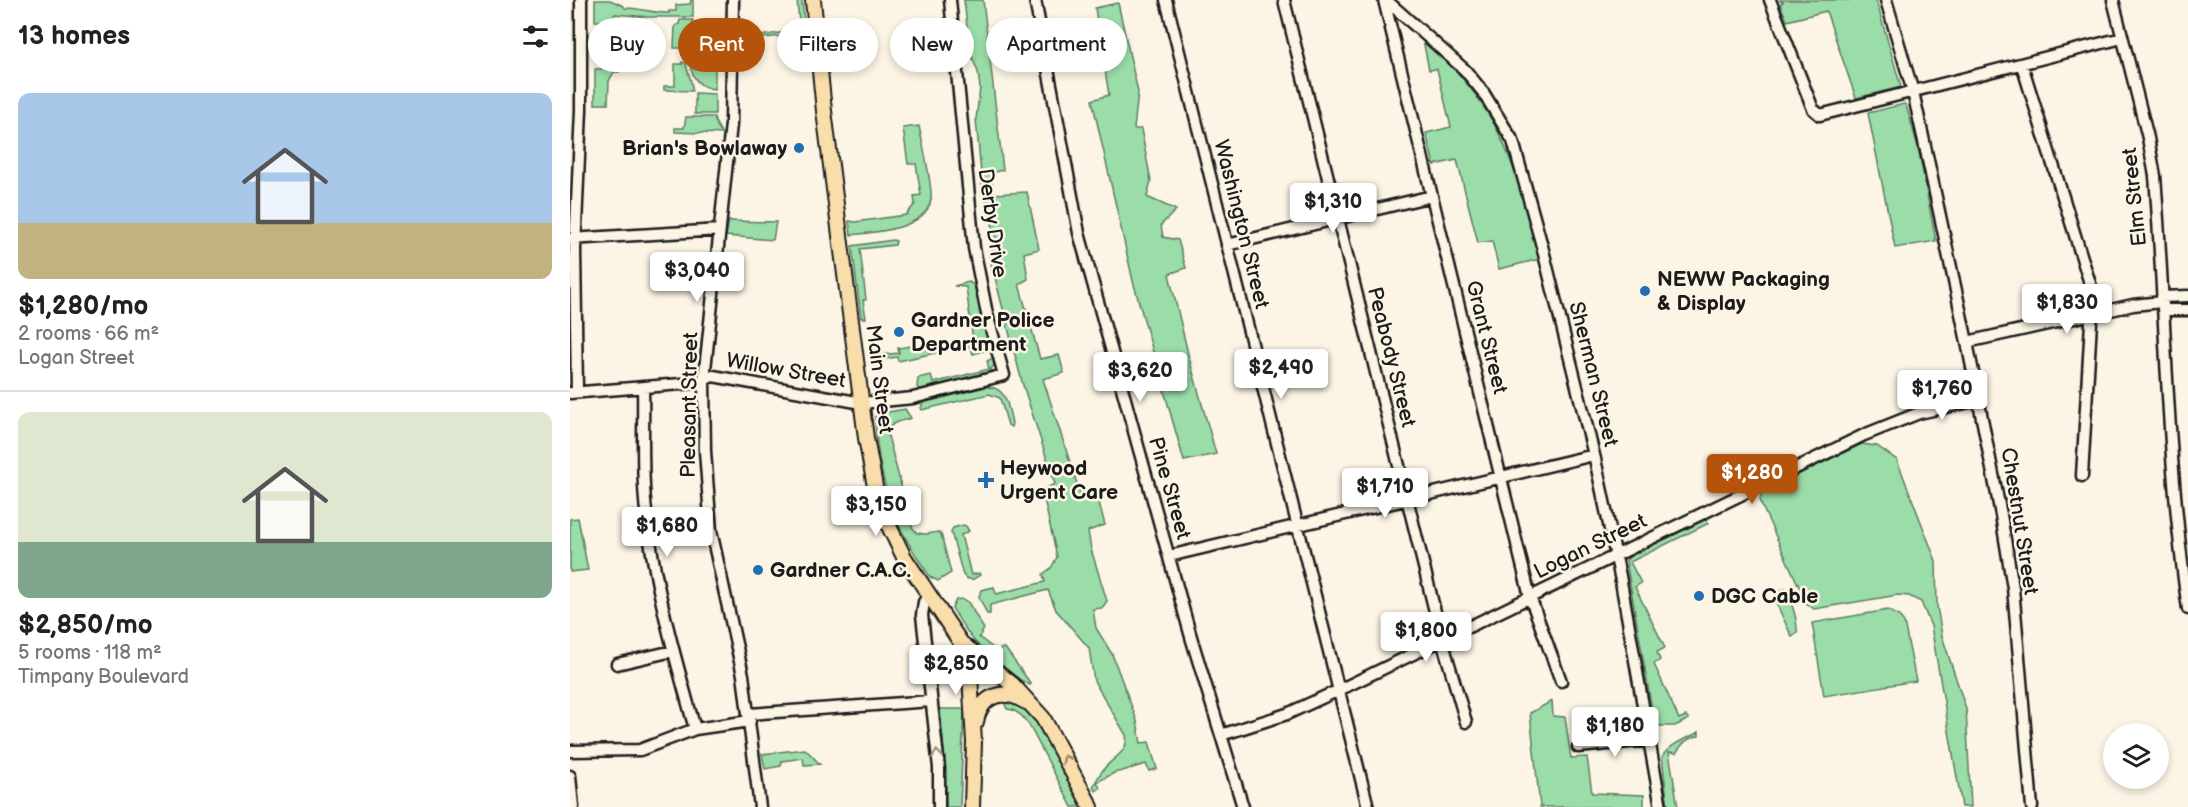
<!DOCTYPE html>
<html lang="en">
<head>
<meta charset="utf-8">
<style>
  :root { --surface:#fff; --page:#f2f2f2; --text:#202124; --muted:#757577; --line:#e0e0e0; --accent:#b45309 }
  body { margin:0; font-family:"Balsamiq Sans",sans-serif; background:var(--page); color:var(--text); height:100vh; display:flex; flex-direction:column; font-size:22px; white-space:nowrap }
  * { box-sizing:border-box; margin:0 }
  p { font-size:20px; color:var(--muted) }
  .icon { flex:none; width:33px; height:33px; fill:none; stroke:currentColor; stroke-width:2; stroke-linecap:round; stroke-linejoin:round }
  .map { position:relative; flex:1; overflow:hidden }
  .sheet { display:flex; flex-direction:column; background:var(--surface); width:570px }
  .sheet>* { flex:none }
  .hud { position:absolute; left:18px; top:18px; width:570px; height:54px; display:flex; gap:12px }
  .controls { position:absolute; left:1533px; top:723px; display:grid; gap:12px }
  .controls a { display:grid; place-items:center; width:66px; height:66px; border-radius:50%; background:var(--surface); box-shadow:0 3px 9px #0003; font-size:30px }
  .price { position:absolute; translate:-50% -51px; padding:0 14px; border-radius:6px; background:#fff; color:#222; font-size:20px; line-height:39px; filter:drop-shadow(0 2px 3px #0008) }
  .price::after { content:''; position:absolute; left:50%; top:36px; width:18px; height:14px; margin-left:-9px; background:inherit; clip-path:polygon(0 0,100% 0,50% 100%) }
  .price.on { background:var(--accent); color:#fff }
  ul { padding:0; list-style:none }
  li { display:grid; align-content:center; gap:12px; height:318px; padding:0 18px }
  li+li { border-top:2px solid var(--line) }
  li span { display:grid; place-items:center; height:186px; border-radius:12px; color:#555 }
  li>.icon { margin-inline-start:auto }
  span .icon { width:108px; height:108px; fill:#fffc; stroke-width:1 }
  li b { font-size:26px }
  h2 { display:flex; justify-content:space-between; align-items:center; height:72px; padding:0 18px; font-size:26px }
  .tag { padding:0 21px; border-radius:27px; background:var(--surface); box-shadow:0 3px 9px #0003; font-size:21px; line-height:54px }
  .tag.on { background:var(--accent); color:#fff }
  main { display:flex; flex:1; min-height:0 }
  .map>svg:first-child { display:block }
  .green { fill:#9adda8; stroke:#5b7c62; stroke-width:1.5 }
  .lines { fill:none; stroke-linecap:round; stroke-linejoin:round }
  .minor-casing { stroke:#1c1c1c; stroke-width:15 }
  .major-casing { stroke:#1c1c1c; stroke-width:18 }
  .minor { stroke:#fcf5e5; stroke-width:10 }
  .major { stroke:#f9deab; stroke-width:14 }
  .oneway { stroke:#97938b }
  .oneway2 { stroke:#96876b }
  .poi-dot { fill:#1f6fb2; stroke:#fcf5e5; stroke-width:2 }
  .labels { text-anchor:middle; stroke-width:5; stroke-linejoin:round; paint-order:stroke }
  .poi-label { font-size:21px; font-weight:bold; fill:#1c1c1c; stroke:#fcf5e5; text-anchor:start }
  .street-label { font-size:21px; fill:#1c1c1c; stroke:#fcf5e5 }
</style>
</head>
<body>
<main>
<section class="sheet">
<h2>13 homes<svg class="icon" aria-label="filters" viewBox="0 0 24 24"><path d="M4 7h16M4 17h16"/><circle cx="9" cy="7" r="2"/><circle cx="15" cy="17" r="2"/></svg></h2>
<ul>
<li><span style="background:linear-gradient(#a9c7e8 70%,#c2b280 0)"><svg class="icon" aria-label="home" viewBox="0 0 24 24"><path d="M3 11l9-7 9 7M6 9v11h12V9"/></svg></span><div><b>$1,280/mo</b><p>2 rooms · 66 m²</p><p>Logan Street</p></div></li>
<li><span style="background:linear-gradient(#dfe7d0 70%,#7fa58c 0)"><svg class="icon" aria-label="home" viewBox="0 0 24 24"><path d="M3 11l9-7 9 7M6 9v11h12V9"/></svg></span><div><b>$2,850/mo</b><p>5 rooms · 118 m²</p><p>Timpany Boulevard</p></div></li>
</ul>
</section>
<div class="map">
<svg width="1618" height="807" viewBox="0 0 1618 807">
  <rect width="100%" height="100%" fill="#fcf5e5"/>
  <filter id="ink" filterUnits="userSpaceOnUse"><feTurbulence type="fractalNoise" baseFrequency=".0167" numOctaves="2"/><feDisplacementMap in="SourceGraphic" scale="12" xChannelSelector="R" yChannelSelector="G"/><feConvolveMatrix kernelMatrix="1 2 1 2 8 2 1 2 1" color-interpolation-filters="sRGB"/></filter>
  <g filter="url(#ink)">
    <path class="green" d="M 25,0 L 40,0 L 54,6 L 55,8 C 70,8 83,13 99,13 L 99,11 L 106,11 L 106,5 L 120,4 L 121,0 L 123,0 L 123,17 L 79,17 L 45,14 L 41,22 L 25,21 Z
      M 227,0 L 232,0 L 235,33 L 172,41 L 172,30 L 182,30 L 184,37 L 222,31 L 223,23 L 229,22 Z
      M 394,0 L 413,0 L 433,170 L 420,173 L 424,194 L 457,192 L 469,249 L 454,253 L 458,279 L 449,284 L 470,359 L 489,355 L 494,373 L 473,379 L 511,496 L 527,495 L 535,525 L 518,531 L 521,549 L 537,601 L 532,608 L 523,609 L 526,628 L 542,654 L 567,721 L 571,743 L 579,742 L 587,769 L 579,771 L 576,764 L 549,772 L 546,772 L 527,782 L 530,788 L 526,791 L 523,787 C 526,781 529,775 533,770 C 541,758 560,753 556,735 L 524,681 L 519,648 L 486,610 L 478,590 L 420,605 L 420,614 L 417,614 L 409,597 L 411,590 L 424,587 L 426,594 L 475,582 L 473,574 L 481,568 L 487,557 L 472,490 L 485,484 L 452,382 L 419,255 L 427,243 L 412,184 L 406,119 L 410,88 L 408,72 L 400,52 Z
      M 1209,0 L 1306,0 L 1331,87 L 1286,98 L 1256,11 L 1217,21 L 1210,4 L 1213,2 Z
      M 548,3 L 568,92 L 564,129 L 571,129 L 581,181 L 577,197 L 606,210 L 591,225 L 593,237 L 608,240 L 616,268 L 599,274 L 619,358 L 646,454 L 614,461 L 563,281 L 522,100 L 539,95 L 525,8 Z
      M 110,20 L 123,20 C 123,30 117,38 117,48 L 104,48 L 105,26 L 109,24 Z
      M 146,22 L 146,48 L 121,48 C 121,32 130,23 146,22 Z
      M 853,40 C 931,104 945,166 970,259 L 929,269 L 922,241 L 908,243 L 887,160 L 864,165 L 856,133 L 881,127 L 867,69 L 859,70 Z
      M 112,62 L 116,63 C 117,73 123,80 122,91 L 94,90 L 94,86 L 105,86 L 105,64 L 112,64 Z
      M 120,62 L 145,63 L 145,89 C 130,88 121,78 120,62 Z
      M 25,69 L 49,69 L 49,72 L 44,72 L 39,81 L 38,104 L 25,104 Z
      M 125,93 L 145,94 L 145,114 L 125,114 Z
      M 1334,104 L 1336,105 L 1348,147 L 1366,241 L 1325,248 L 1298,113 Z
      M 116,117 L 144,117 L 145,122 L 152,134 L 105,132 L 105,128 L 114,128 Z
      M 349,126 C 352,142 363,186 361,200 C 355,230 304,232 281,235 L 279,221 L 285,222 L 336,215 L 345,204 L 344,196 L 351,195 L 346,164 L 338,164 L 333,128 Z
      M 159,221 L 206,222 L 203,240 L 156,236 Z
      M 323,240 L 326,241 L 325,245 L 290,249 L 296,300 L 293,300 L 296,318 L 291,318 L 282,246 Z
      M 399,282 L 404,285 L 420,349 L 403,354 L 400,346 L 393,348 L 392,347 L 328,361 L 327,357 L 315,359 L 309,355 L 329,353 L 328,348 L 347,345 L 348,350 L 403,341 L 396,287 L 384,286 Z
      M 421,359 L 423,360 L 424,365 L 419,372 L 354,389 L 349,389 L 347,387 L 348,378 L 361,375 L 363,383 L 419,369 L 417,361 Z
      M 415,387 C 437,385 438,407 442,423 L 441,427 L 438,425 L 430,398 L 419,394 L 352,410 L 351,408 L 353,403 Z
      M 335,409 L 341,418 C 330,422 318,421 318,436 L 342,527 L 347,533 L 356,534 L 368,532 L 371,534 L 381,573 L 368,581 L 360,577 C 349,560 337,543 329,525 C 315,492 306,453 305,417 L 307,414 Z
      M 1292,444 L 1307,446 L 1327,460 L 1366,561 L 1367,606 L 1372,636 L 1396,709 L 1401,807 L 1392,807 L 1361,626 L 1351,602 L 1339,596 L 1328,595 L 1244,609 L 1237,604 L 1191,504 L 1190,498 L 1193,491 Z
      M 8,518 L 18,570 L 0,572 L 0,519 Z
      M 1136,519 L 1139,523 L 1060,562 L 1071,583 L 1065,587 L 1095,648 L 1087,652 L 1090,660 L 1084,664 L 1109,719 L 1116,716 L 1119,719 L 1105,726 L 1090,726 L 1084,721 L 1056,561 L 1061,555 Z
      M 393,525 L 396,526 L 399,531 L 391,535 L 401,575 L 409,573 L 410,575 L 402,580 L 396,578 L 393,575 L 381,532 L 383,528 Z
      M 1215,589 C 1221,603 1228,617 1227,633 L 1222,637 L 1207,605 L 1214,602 L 1210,591 Z
      M 391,599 L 398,602 L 414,629 L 409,637 L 428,652 L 432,648 L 435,648 L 461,684 L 460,685 C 426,669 400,640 382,608 L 386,600 Z
      M 1318,610 L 1329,616 L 1334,622 L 1346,681 L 1254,696 L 1242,623 Z
      M 428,701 C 435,701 446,701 451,705 C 470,718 500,784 512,807 L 502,807 L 459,725 L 451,715 L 443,710 L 437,709 L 434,702 L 429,703 Z
      M 982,701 L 983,716 L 995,717 L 1001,758 L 1017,757 L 1022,793 L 1074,795 L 1074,807 L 970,807 L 960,713 Z
      M 370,709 L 394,709 L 390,807 L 376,807 L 375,760 Z
      M 1129,732 L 1129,736 C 1117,738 1113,743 1106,753 L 1099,752 L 1108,807 L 1098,807 L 1092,757 C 1099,744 1116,739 1129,732 Z
      M 235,749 L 250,764 L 234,765 L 233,758 L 212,761 L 211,766 L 195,769 L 192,754 Z"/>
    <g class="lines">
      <g class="minor-casing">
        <path id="minor" d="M 163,0 L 161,124 L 134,379 L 135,451 L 141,531 L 173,675 L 190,807
          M 465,0 L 509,233 L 621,637 L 673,807
          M 596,0 L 798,807
          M 714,0 L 872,640 L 896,722
          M 814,0 L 960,597 L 991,681
          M 816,0 L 895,70 L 913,92 L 943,141 L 972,246 L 1025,459 L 1050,576 L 1091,807
          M 1200,0 L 1243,109 L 1250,115 L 1552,38
          M 1316,0 L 1343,92 L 1355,146 L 1397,342 L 1431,515 L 1443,588 L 1462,807
          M 1543,0 L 1578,138 L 1585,176 C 1596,320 1597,465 1618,609
          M 1452,65 L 1527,306 L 1521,322 L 1512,476
          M 0,239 L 150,230
          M 657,245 L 862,196
          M 1592,297 L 1618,296
          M 1593,310 L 1618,310
          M 1397,342 L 1563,305 L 1592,302
          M 73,387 C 74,428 71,470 76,511 C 84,585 105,657 125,729
          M 7,392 L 5,249 L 11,110 L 11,0
          M 0,393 L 124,383 L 143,376 L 292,403 L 343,398 L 434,375 L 417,314 L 404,248 L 380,0
          M 599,556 L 1024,455
          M 359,597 L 354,602 L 352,615 L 369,768 L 369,807
          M 47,664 L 103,651
          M 179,714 L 361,701
          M 651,735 L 717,714 L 769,690 L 1294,435 L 1349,413 L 1409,400
          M 1008,747 L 1079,740
          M 0,751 L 70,750 L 125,729 L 180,721
          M 0,776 L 3,807"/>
      </g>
      <g class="major-casing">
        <path id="major" d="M 243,0 L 254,111 L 296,438 L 306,492 L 314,516 L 334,557 L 391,643 L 443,685 L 473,718 L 521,807
          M 392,645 L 400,675 L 404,742 L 402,807
          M 406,722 C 411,694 434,688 456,702"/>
      </g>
      <use href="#minor" class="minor"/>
      <use href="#major" class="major"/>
    </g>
    <defs><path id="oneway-chevron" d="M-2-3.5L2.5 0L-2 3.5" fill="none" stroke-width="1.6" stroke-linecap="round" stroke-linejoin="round" transform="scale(1.5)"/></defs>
    <use class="oneway" href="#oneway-chevron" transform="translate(367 754) rotate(-96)"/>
    <use class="oneway2" href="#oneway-chevron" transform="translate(496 759) rotate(-118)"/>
  </g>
  <g class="poi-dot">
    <circle cx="229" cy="148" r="6"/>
    <circle cx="1075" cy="291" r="6"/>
    <circle cx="329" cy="332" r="6"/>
    <path d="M413 471h6v6h6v6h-6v6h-6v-6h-6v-6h6z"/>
    <circle cx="188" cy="570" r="6"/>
    <circle cx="1129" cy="596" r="6"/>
  </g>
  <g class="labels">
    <g class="poi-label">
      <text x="217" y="155" text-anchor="end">Brian's Bowlaway</text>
      <text x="1087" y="286">NEWW Packaging<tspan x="1087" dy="24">&amp; Display</tspan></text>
      <text x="341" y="327">Gardner Police<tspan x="341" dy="24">Department</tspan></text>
      <text x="430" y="475">Heywood<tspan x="430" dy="24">Urgent Care</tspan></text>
      <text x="200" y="577">Gardner C.A.C.</text>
      <text x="1141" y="603">DGC Cable</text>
    </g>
    <g class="street-label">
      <text transform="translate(1564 197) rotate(-96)" y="7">Elm Street</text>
      <text transform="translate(423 223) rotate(82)" y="7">Derby Drive</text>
      <text transform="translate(672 224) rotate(76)" y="7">Washington Street</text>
      <text transform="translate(917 337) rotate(76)" y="7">Grant Street</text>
      <text transform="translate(822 357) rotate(76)" y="7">Peabody Street</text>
      <text transform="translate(216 370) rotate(10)" y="7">Willow Street</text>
      <text transform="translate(1024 374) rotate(76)" y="7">Sherman Street</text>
      <text transform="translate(310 379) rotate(83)" y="7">Main Street</text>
      <text transform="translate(119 405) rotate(-89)" y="7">Pleasant Street</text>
      <text transform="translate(600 488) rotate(74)" y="7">Pine Street</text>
      <text transform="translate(1450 521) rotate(81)" y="7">Chestnut Street</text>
      <text transform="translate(1020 546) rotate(-26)" y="7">Logan Street</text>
    </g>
  </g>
</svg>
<div class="controls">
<a><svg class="icon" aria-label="layers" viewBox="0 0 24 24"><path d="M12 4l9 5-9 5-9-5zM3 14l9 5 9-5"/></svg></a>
</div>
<b class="price" style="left:763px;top:234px">$1,310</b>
<b class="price" style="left:127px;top:303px">$3,040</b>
<b class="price" style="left:1497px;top:335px">$1,830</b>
<b class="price" style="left:711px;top:400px">$2,490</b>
<b class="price" style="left:570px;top:403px">$3,620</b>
<b class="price" style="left:1372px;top:421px">$1,760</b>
<b class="price on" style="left:1182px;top:505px">$1,280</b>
<b class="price" style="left:815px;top:519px">$1,710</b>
<b class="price" style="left:306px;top:537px">$3,150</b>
<b class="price" style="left:97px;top:558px">$1,680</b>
<b class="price" style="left:856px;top:663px">$1,800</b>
<b class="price" style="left:386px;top:696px">$2,850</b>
<b class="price" style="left:1045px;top:758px">$1,180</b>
<div class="hud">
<a class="tag">Buy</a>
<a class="tag on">Rent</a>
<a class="tag">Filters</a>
<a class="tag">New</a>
<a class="tag">Apartment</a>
</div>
</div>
</main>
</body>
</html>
